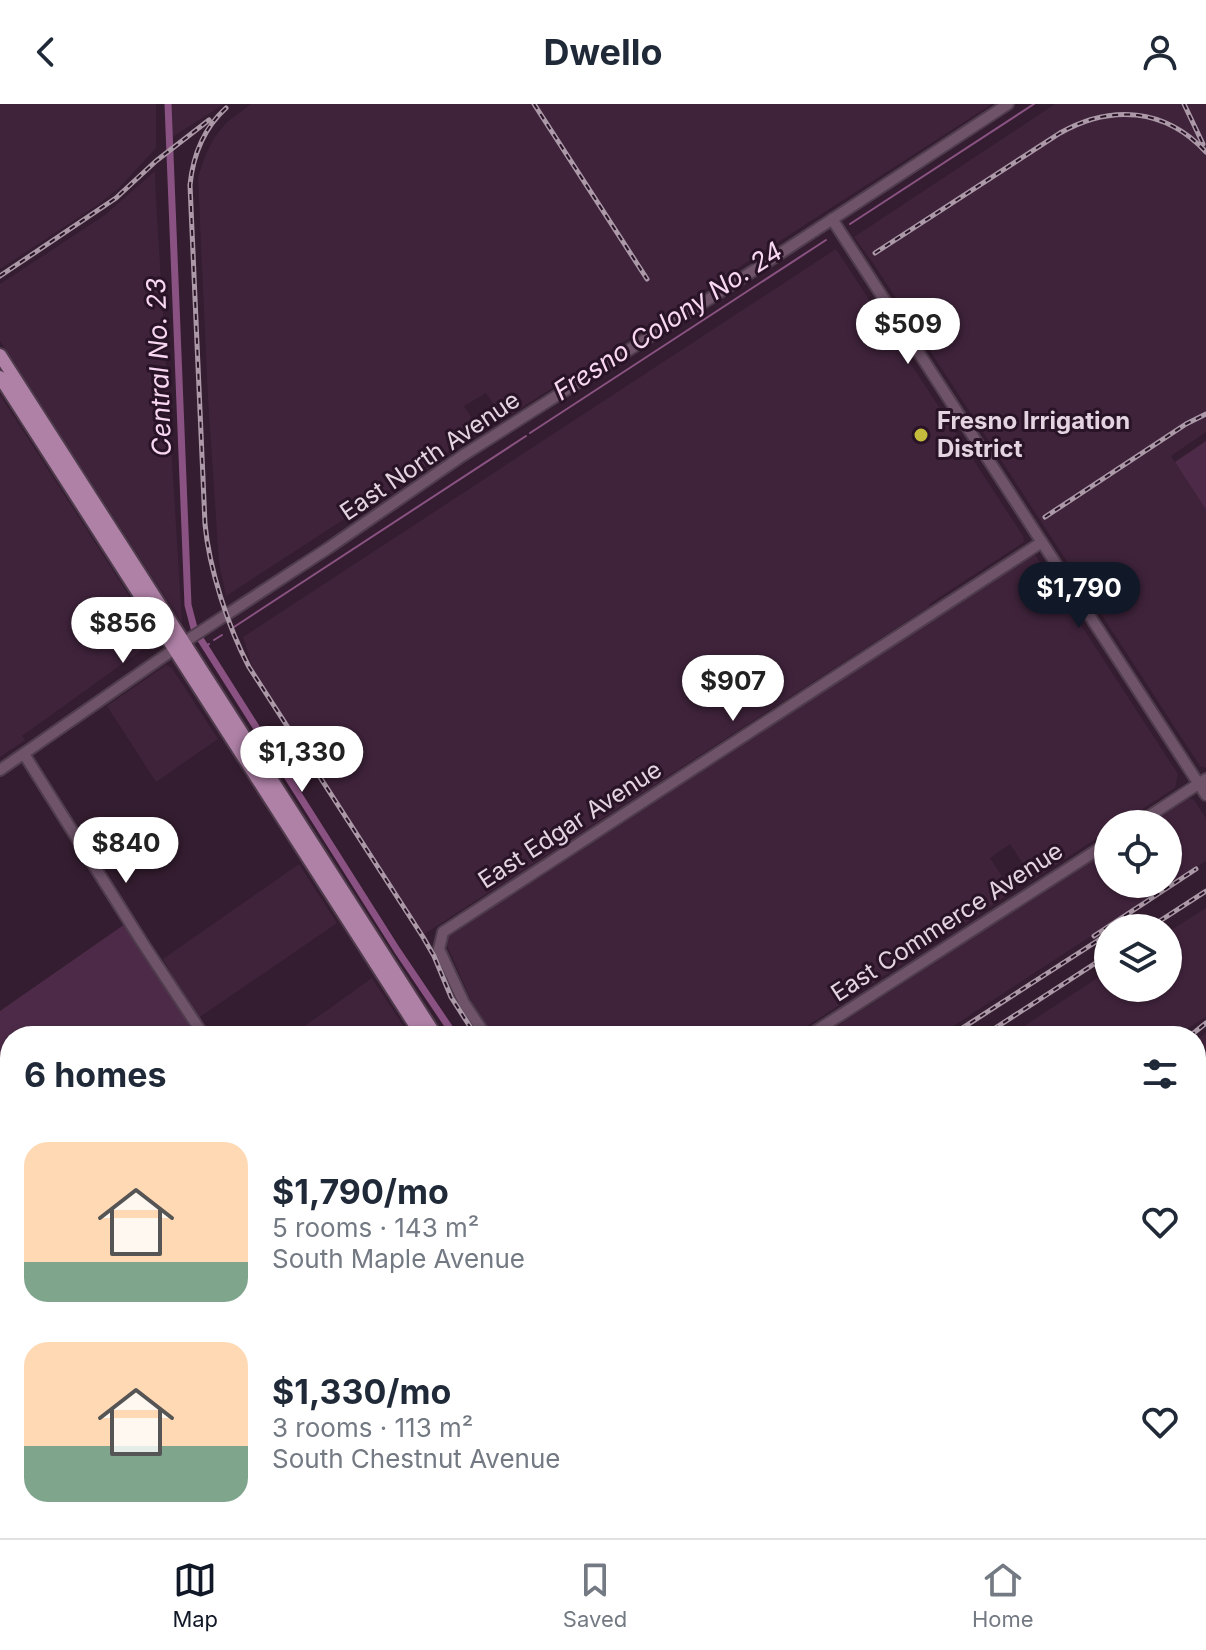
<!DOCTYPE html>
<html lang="en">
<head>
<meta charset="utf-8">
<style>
  :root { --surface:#fff; --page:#f2f2f3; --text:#1f2937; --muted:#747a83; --line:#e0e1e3; --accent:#111827 }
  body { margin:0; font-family:Inter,sans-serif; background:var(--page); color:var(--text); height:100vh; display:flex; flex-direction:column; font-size:30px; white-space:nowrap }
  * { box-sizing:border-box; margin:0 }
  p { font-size:26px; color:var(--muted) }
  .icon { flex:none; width:44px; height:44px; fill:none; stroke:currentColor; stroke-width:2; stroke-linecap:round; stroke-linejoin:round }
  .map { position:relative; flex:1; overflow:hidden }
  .sheet { position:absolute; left:0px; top:922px; width:1206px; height:512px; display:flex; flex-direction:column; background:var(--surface); border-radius:32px 32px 0 0; box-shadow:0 2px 6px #0004 }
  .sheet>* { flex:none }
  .buttons { position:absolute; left:1094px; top:706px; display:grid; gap:16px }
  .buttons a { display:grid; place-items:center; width:88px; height:88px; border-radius:50%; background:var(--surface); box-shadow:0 2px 6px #0004; font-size:40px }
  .price { position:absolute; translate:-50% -68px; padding:0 18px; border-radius:28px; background:#fff; color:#222; font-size:26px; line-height:52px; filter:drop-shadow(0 2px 4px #0008) }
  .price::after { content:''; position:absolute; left:50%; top:48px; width:24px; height:18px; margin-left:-12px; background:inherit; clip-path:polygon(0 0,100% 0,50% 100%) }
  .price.selected { background:var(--accent); color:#fff }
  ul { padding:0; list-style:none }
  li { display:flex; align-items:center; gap:24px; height:200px; padding:0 24px }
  li span { display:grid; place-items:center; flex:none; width:224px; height:160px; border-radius:24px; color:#555 }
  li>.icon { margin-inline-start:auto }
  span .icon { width:96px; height:96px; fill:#fffc; stroke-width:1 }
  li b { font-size:34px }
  h2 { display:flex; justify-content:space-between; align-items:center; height:96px; padding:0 24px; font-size:34px }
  header { display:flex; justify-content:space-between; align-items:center; height:104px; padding:0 24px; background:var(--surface); font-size:36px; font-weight:700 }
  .dock { display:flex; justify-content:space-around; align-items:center; height:112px; border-top:2px solid var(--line); background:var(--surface); font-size:22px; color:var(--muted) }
  .dock a { display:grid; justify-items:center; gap:4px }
  .dock .selected { color:var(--accent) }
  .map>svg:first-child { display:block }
  .built { fill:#3f233b }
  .green { fill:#4d2b48 }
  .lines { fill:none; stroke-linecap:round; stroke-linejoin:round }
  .stream { stroke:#8a5282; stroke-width:2 }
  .canal { stroke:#8a5282; stroke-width:7 }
  .minor-casing { stroke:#4f3c4c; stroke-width:14 }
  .major-casing { stroke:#4f3c4c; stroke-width:16 }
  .minor { stroke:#6e5369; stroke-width:10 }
  .major { stroke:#af81a7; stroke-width:12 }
  .rail-casing { stroke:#ac99a8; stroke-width:5 }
  .rail { stroke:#291326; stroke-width:2; stroke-dasharray:6; stroke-linecap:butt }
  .poi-dot { fill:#c5bc3d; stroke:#291326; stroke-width:3 }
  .labels { text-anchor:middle; stroke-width:6; stroke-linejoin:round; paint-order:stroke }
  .poi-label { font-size:24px; font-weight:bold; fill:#e4d4e1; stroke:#291326; text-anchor:start }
  .street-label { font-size:24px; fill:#e4d4e1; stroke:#291326 }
  .water-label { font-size:26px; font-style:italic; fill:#f8d7f2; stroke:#291326 }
</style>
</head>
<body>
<header><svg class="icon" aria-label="back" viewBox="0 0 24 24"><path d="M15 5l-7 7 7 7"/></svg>Dwello<svg class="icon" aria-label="person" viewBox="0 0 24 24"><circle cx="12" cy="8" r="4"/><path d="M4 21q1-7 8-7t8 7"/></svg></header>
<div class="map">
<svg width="1206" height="1434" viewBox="0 0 1206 1434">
  <rect width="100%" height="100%" fill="#341d30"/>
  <path class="built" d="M 0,0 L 156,0 L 156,44 L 119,84 L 96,102 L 0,165 Z
    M 170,0 L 224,0 L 171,34 Z
    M 251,0 L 992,0 L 504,315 L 486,289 L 464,302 L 480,327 L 226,492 L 219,459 L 208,295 L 198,73 L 205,52 L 214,34 L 227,18 Z
    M 1055,0 L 1206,0 L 1206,328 L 1171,352 L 1206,406 L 1206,664 L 1200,662 L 875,162 L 854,133 Z
    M 155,67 L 156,96 L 182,519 L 0,237 L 0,180 L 105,111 Z
    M 836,145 L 1023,432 L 1024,438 L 929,500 L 930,502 L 423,831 L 254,569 L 243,533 Z
    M 0,291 L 157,535 L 22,632 L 25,636 L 0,653 Z
    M 1034,449 L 1178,670 L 1175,684 L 1119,720 L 1108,720 L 1108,727 L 1033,776 L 1010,740 L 990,754 L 1012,788 L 792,932 L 493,932 L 473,901 L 446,839 L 448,832 Z
    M 166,561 L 172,564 L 218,635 L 156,678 L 107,602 Z
    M 1188,694 L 1194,696 L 1206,714 L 1206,757 L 938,932 L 822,932 L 1108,746 L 1108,780 L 1168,780 L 1168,720 L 1147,720 Z
    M 299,760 L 337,819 L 197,915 L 163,855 Z
    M 1206,804 L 1206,913 L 1176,932 L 1009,932 L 1108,867 L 1108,884 L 1168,884 L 1168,828 Z
    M 372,874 L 410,932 L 290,932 L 333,902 Z
    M 1206,929 L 1206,1021 L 1196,1027 L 1196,936 Z
    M 1206,1038 L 1206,1238 L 1196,1244 L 1196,1045 Z
    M 10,1129 L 10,1255 L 0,1240 L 0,1136 Z
    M 1206,1255 L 1206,1434 L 931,1434 L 946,1424 L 1196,1424 L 1196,1262 Z
    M 122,1424 L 241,1424 L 227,1434 L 128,1434 Z
    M 283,1424 L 727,1424 L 733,1434 L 269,1434 Z
    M 811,1424 L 920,1424 L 904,1434 L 817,1434 Z"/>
  <path class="green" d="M 1206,337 L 1206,406 L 1175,358 Z
    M 125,820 L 196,932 L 10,932 L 10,995 L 0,980 L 0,907 Z"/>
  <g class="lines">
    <path class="stream" d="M 850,120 L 1034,0
      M 530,329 L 826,136
      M 234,523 L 526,332
      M 214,536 L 222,531
      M 205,542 L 209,540
      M 628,1434 L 642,1424"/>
    <path class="canal" d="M 168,0 L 188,501 L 194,524
      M 201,536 L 397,846 L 455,932
      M 0,1296 L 10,1289
      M 772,1424 L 778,1434"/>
    <g class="minor-casing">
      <path id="minor" d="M 832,115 L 1206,691
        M 24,650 L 142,838 L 204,932
        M 0,666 L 183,539 L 327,445 L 462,352 L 764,160 L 1008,0
        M 1137,720 L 1206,675
        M 486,932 L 464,899 L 439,845 L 443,828 L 1042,438
        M 808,932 L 1108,739
        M 1196,1036 L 1206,1030
        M 1196,1254 L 1206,1247
        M 805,1424 L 811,1434
        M 252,1434 L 265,1424
        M 919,1434 L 935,1424"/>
    </g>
    <g class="major-casing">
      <path id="major" d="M 0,251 L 436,932
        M 0,273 L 422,932
        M 739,1424 L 745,1434
        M 753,1424 L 759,1434"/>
    </g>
    <use href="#minor" class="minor"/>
    <use href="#major" class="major"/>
    <g class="rail-casing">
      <path id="rail" d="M 534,0 L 647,175
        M 1184,0 L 1203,40
        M 226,4 C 203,25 193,51 190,81 L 205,420 C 209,464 228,523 249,563 L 423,833 L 434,852 L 451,893 L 476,932
        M 875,149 L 1060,29 C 1111,0 1165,4 1206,48
        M 0,172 L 116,94 L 156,57 L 209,16
        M 1045,413 L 1186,320 L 1206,310
        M 1149,824 L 1206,787
        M 1094,832 L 1196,765
        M 950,932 L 1108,830
        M 983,932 L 1108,851
        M 1190,932 L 1206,919
        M 1196,1143 L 1206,1137
        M 687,1424 L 693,1434
        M 242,1434 L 256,1424"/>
    </g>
    <use href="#rail" class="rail"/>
  </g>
  <circle class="poi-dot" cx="921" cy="331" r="8"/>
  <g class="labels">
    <g class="poi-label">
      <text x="937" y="325">Fresno Irrigation<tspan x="937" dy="28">District</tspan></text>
    </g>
    <g class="street-label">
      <text transform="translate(430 352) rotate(-34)" y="8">East North Avenue</text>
      <text transform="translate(570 721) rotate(-33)" y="8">East Edgar Avenue</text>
      <text transform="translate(947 818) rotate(-33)" y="8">East Commerce Avenue</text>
    </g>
    <g class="water-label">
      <text transform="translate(668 217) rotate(-33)" y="9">Fresno Colony No. 24</text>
      <text transform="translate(159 263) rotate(-92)" y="9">Central No. 23</text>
    </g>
  </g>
</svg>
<div class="buttons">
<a><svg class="icon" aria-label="locate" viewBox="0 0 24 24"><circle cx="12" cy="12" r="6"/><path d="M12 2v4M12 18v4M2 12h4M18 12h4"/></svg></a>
<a><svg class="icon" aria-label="layers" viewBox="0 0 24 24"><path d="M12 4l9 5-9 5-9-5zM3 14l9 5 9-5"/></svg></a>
</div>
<b class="price" style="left:908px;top:262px">$509</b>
<b class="price selected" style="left:1079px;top:526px">$1,790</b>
<b class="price" style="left:123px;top:561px">$856</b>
<b class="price" style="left:733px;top:619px">$907</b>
<b class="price" style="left:302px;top:690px">$1,330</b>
<b class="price" style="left:126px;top:781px">$840</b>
<section class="sheet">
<h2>6 homes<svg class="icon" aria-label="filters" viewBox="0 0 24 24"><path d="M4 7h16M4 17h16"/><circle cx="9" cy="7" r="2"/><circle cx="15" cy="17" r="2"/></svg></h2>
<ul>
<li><span style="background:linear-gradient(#ffd9b3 75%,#7fa58c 0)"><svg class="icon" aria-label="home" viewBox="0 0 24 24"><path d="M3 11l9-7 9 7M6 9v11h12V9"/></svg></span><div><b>$1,790/mo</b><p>5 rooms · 143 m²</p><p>South Maple Avenue</p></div><svg class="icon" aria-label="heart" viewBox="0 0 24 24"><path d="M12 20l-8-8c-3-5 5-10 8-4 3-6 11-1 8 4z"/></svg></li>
<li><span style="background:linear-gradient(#ffd9b3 65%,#7fa58c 0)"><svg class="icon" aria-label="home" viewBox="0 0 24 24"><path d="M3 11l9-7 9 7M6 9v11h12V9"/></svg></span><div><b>$1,330/mo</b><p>3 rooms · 113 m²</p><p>South Chestnut Avenue</p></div><svg class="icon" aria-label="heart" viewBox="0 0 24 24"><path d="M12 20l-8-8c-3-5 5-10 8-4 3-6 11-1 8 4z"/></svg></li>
</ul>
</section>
</div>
<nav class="dock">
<a class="selected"><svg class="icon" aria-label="map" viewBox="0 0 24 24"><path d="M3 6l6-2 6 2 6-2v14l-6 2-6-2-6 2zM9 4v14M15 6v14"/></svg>Map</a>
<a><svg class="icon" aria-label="saved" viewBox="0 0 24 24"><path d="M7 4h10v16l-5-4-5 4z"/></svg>Saved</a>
<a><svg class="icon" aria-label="home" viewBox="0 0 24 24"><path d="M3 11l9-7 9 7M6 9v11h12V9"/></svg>Home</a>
</nav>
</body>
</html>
